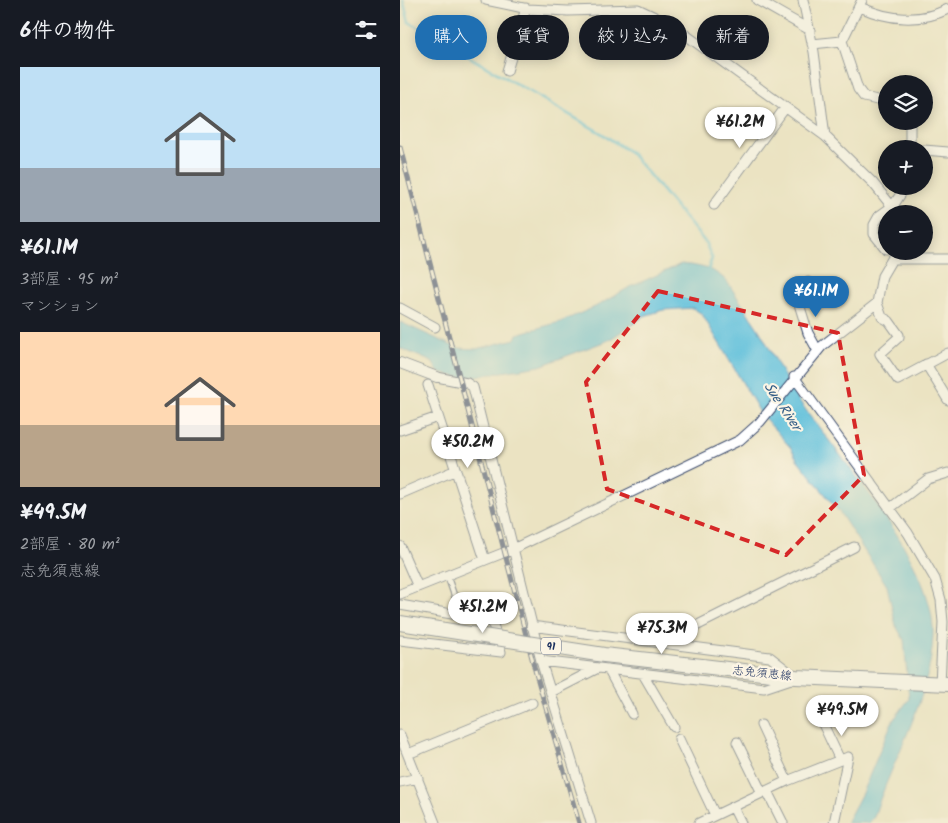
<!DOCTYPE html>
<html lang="ja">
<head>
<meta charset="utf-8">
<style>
  :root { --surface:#171b24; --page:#242831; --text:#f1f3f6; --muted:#9ea1a6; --accent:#1f6fb2 }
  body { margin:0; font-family:Kalam,"Klee One",sans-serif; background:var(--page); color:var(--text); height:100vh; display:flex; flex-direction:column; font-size:19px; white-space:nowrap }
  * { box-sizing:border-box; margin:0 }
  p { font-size:16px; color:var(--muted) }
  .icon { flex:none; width:28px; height:28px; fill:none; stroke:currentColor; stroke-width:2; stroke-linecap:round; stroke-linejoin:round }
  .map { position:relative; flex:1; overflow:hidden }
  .sheet { display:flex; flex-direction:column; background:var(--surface); width:400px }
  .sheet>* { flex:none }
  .hud { position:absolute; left:15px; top:15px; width:458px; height:45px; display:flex; gap:10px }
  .controls { position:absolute; left:478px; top:75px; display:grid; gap:10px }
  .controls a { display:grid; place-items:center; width:55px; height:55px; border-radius:50%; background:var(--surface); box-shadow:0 2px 12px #0003; font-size:25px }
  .price { position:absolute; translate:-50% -42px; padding:0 11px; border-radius:18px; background:#fff; color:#222; font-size:16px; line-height:32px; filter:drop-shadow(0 1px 2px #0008) }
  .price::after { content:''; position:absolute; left:50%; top:30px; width:15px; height:11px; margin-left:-8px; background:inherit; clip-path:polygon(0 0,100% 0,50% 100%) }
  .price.current { background:var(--accent); color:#fff }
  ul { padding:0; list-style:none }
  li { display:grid; align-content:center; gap:10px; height:265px; padding:0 20px }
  li span { display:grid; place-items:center; height:155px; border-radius:0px; color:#555 }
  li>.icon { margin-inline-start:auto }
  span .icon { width:90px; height:90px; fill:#fffc; stroke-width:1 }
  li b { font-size:21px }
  h2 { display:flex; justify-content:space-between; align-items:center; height:60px; padding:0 20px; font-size:21px }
  .tag { padding:0 18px; border-radius:22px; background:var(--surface); box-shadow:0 2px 12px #0003; font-size:18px; line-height:45px }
  .tag.current { background:var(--accent); color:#fff }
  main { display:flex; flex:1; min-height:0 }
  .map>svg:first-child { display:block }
  .water { fill:#5dbfdb; stroke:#3c779c }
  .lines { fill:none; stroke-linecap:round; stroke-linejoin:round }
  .stream { stroke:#5dbfdb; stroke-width:3 }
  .service-casing { stroke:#3a4a6d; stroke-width:7 }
  .minor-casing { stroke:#3a4a6d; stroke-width:11 }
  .tertiary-casing { stroke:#3a4a6d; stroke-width:12 }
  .primary-casing { stroke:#3a4a6d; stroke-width:16 }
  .service { stroke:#fff; stroke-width:4.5 }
  .minor { stroke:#fff; stroke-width:9 }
  .tertiary { stroke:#fff; stroke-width:10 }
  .primary { stroke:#fff; stroke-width:14 }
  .rail-casing { stroke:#1b2f5e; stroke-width:5 }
  .rail { stroke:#fcf5e5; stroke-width:3; stroke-dasharray:9; stroke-linecap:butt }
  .primary-bridge-casing { stroke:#3a4a6d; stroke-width:16; stroke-linecap:butt }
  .primary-bridge { stroke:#fff; stroke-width:14 }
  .marked { fill:none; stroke:#d62828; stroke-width:4; stroke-dasharray:10 6; stroke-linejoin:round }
  .labels { text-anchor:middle; stroke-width:4.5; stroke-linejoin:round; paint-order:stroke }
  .shield { fill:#fcf5e5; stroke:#5e6a86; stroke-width:1 }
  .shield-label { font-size:11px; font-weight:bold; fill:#1b2f5e }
  .street-label { font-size:12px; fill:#1b2f5e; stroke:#fcf5e5 }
  .water-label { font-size:14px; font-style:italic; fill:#2f5a84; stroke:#fcf5e5 }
</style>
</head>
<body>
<main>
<section class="sheet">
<h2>6件の物件<svg class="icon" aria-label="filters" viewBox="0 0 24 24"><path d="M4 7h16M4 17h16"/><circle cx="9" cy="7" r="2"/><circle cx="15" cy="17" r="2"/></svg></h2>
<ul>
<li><span style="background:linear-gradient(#bfe0f5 65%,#9aa5b1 0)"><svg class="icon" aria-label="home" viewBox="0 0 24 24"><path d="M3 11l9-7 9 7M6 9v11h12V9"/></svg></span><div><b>¥61.1M</b><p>3部屋 · 95 m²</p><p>マンション</p></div></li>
<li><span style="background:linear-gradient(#ffd9b3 60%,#b9a48a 0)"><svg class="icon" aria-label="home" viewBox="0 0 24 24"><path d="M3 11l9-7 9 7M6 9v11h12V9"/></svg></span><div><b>¥49.5M</b><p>2部屋 · 80 m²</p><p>志免須恵線</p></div></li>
</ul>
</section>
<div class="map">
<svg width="548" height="823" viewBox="0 0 548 823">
  <rect width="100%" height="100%" fill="#fcf5e5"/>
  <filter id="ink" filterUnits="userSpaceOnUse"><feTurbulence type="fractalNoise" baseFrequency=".02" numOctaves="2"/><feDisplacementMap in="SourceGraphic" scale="10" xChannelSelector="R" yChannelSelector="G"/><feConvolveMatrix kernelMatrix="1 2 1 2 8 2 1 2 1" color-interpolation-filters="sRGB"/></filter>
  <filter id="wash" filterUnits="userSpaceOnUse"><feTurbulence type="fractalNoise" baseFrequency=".0096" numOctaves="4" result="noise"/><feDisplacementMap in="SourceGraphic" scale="20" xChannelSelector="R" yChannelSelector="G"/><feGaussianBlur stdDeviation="1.12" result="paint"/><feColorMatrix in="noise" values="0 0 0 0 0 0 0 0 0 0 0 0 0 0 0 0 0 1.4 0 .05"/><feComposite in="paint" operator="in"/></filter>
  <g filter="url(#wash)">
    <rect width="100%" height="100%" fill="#ebe3c2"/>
    <path class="water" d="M 281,264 C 299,266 316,268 328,283 C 338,299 349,314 359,330 C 373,353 383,377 398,399 C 439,458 536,562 533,635 C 531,699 493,757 474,817 L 469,823 L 446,823 L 462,793 L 492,722 L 509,699 L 504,640 L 496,626 L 487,586 L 440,513 L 397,459 L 391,448 L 361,414 L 302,314 L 293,308 L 263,310 L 244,316 L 209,340 L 140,366 L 64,378 L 39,373 L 32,362 L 0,348 L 0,322 L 57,348 L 76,349 L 115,339 L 117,334 L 160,322 L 195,307 L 228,288 Z"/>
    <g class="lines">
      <path class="stream" d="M 3,0 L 9,22 L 201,133 L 231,153 L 305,242 L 312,258 L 307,273"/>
    </g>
  </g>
  <g filter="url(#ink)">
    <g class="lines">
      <g class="service-casing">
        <path id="service" d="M 47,575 L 61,615"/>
      </g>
      <g class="minor-casing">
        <path id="minor" d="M 86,0 L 128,9 L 168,11 L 238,9 L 272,25 L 425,136 L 473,183 L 498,214
          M 357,0 L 410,30
          M 403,0 L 414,52 L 425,136
          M 460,7 C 488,20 520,23 548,9
          M 442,41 L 458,89 L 464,97 L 486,102
          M 412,44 L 442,41 L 462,0
          M 107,71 L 126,8
          M 510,149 L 510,121
          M 524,150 L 548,152
          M 314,205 L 385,108
          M 486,249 L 474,234 L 474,225 L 479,216 L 493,206 L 506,186
          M 408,282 L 395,291 L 408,333 L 418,351
          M 477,303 L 482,317 L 489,321 L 499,335 L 499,337 L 480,354 L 498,380 L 548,353
          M 0,308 L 35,327
          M 526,364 L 548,400
          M 37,377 L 67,383 L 73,387 L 141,661 L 191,823
          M 394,377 L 508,533 L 535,579 L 541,600 L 543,622 L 540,684
          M 28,385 L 85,560
          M 0,430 L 38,417
          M 0,494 L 56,470
          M 489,509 L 528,479 L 548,473
          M 0,546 L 18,587
          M 0,594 L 113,549 L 340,440 L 360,422 L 422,346 L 477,303 L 482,276 L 492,259 L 548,259
          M 0,605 L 92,621 L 101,652 L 0,640
          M 131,626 L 370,657 L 393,675
          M 262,643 L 454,547
          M 141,661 L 364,688 L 391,679
          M 208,669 L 232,714
          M 243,674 L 274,727
          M 151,692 L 198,668
          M 423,724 L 440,760
          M 361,725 L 387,781
          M 0,735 L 35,823
          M 279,739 L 315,815
          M 337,742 L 362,793
          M 8,754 L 132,703
          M 0,782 L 18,778
          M 369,795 L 383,823
          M 333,807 L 341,823
          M 299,823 L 387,781 L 448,757
          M 434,823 L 448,757"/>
      </g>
      <g class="tertiary-casing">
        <path id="tertiary" d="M 0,363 L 37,377"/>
      </g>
      <g class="primary-casing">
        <path id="primary" d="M 302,666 L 396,677 L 548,684"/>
      </g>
      <use href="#service" class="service"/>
      <use href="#minor" class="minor"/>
      <use href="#tertiary" class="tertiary"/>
      <use href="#primary" class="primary"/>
      <g class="rail-casing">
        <path id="rail" d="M 0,147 L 135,670 L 179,823"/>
      </g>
      <use href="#rail" class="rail"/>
      <g class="primary-bridge-casing">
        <path id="primary-bridge" d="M 0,623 L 204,655 L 302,666"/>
      </g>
      <use href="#primary-bridge" class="primary-bridge"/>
    </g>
  </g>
  <path d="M0 0H548V823H0ZM 258,291 L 438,333 L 464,475 L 386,555 L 207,489 L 186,382 Z" fill="#ebe3c2" fill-opacity=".55" fill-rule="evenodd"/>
  <path class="marked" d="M 258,291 L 438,333 L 464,475 L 386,555 L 207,489 L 186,382 Z"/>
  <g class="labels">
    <rect class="shield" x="141" y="637.5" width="20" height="17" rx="4"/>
    <g class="shield-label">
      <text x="151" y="650">91</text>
    </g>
    <g class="street-label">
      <text transform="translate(362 673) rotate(6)" y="4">志免須恵線</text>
    </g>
    <g class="water-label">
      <text transform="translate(383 406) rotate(56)" y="5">Sue River</text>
    </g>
  </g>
</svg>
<div class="controls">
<a><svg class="icon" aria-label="layers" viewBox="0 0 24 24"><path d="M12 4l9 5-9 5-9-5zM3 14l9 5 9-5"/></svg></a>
<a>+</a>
<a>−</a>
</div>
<b class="price" style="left:340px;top:149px">¥61.2M</b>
<b class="price current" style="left:416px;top:318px">¥61.1M</b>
<b class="price" style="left:68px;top:469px">¥50.2M</b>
<b class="price" style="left:83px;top:634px">¥51.2M</b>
<b class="price" style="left:262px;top:655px">¥75.3M</b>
<b class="price" style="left:442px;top:737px">¥49.5M</b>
<div class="hud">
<a class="tag current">購入</a>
<a class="tag">賃貸</a>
<a class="tag">絞り込み</a>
<a class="tag">新着</a>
</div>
</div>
</main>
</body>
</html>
